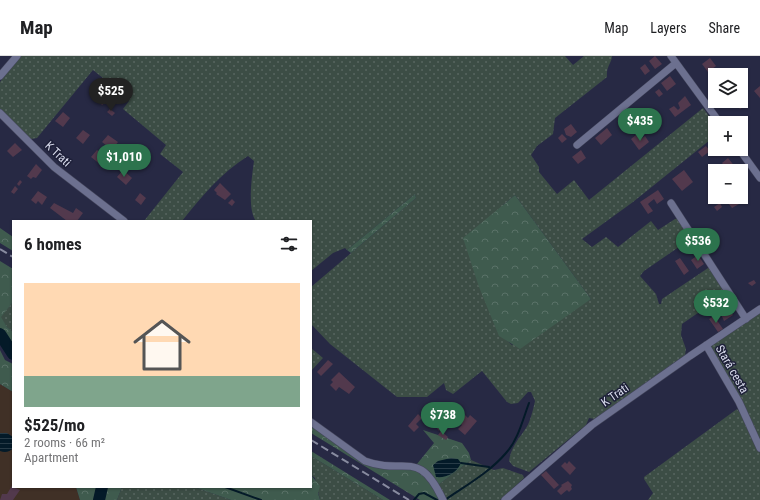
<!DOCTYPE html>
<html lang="en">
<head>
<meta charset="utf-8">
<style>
  :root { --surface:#fff; --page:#f6f6f6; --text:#202124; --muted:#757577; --line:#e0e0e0; --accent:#2c734d }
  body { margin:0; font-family:"Roboto Condensed",sans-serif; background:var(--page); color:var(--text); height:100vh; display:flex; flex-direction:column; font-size:15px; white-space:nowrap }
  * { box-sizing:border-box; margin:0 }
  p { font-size:13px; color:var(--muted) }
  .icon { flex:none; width:22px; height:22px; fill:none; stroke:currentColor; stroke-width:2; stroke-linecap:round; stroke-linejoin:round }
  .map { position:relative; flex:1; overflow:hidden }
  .side { position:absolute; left:12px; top:164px; width:300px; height:268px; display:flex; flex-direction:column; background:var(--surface); border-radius:0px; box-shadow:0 1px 3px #0004 }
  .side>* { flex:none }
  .tools { position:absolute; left:708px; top:12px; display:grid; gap:8px }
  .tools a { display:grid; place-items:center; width:40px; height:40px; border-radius:0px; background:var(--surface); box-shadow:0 1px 3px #0004; font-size:20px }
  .price { position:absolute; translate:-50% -34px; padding:0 9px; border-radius:14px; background:var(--accent); color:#fff; font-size:13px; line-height:26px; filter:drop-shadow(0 1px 2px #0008) }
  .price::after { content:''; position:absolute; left:50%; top:24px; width:12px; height:9px; margin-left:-6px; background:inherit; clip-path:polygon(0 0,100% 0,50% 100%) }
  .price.current { background:#222; color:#fff }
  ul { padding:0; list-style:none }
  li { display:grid; align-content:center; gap:8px; height:212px; padding:0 12px }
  li span { display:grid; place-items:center; height:124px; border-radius:0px; color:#555 }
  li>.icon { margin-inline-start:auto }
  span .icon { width:72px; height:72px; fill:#fffc; stroke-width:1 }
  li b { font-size:17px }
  h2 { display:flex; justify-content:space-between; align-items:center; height:48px; padding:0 12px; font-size:17px }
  header { display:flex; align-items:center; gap:24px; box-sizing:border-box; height:56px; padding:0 20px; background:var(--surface); border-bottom:1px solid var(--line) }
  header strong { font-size:19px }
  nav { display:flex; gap:22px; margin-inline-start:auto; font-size:14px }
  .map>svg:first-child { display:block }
  .industrial { fill:#403026 }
  .grass { fill:url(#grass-dots); fill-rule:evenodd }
  .forest { fill:url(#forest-crowns) }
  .water { fill:url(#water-rules) }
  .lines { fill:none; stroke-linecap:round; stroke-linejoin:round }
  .stream { stroke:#041a28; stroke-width:2 }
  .river { stroke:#041a28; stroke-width:12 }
  .building { fill:#52394d }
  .minor-casing { stroke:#44465c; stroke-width:8 }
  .minor { stroke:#6c708f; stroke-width:7 }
  .rail { stroke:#888ba0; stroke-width:2; stroke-dasharray:8 4; stroke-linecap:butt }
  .labels { text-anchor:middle; stroke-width:3; stroke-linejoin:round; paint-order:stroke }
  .street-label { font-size:12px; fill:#d8dbec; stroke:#1e2039 }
</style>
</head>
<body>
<header>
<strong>Map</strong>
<nav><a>Map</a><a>Layers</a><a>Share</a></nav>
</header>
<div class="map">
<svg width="760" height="444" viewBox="0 0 760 444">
  <defs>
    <pattern id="grass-dots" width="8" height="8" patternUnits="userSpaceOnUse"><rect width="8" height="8" fill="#3c4d45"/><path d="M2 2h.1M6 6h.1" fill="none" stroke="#576660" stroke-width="1.8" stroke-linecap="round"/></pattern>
    <pattern id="forest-crowns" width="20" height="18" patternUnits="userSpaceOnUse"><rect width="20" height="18" fill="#3f5b4e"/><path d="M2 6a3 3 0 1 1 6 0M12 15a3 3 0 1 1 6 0" fill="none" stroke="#5a7268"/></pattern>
    <pattern id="water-rules" width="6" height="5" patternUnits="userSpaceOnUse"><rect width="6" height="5" fill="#041a28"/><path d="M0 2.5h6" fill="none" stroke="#283b47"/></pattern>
  </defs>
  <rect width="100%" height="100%" fill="#272944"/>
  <path class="industrial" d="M 0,328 L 13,336 L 13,431 L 76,431 L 80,444 L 0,444 Z"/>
  <path class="grass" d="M 20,0 L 565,0 L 573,9 L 584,0 L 612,0 C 612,7 606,10 607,21 L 555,62 L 553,78 L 537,90 L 531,99 L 539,111 L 539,116 L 557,138 L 574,124 L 589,144 L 703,52 L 715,68 L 715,80 L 633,146 L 582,183 L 592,191 L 606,181 L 618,191 L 651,165 L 658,174 L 675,163 L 680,162 L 692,182 L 644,215 L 640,220 L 656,238 L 659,248 L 661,248 L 662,243 L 711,210 L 728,236 L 682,268 L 681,279 L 686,293 L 685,299 L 595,363 L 589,362 L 586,369 L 529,416 L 513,410 L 509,405 C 511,392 517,385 524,375 C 530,368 533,354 535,345 L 531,336 L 528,336 L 518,347 L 511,348 L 507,346 L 482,315 L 453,338 L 446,334 L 444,327 L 427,341 L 397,341 L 330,288 L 311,268 L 311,231 L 416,142 L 415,138 L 347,194 L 345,192 L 333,197 L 311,215 L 311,165 L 256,165 C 247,154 252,119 254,105 L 248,100 C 221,117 202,140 182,165 L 144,165 L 183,116 L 160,98 L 166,89 L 123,53 L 129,45 L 125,40 L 93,14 L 37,82 L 31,83 L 0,53 L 0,26 ZM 515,139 L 591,243 L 512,289 L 503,281 L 503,149 Z
    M 13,246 L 13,276 L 7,271 L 0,261 Z
    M 759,258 L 760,258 L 760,386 L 710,291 L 711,288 Z
    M 311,292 L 323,302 L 311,315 Z
    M 737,353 L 741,358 L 760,397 L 760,444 L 648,444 L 653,437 L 644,423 L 644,421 Z
    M 311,400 L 383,444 L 320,444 L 315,422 L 311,419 Z
    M 471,404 L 494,414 L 503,412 L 523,419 L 524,422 L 500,444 L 447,444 L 438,429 Z
    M 122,431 L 194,431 L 231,444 L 117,444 Z"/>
  <path class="forest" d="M 415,138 L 416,142 L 351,197 L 347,194 Z
    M 515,139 L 591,243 L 520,293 L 499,280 L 479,231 L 463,182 Z
    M 0,172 L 13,181 L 13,195 L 0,187 Z
    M 0,205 L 13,213 L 13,246 L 1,261 L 7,271 L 13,276 L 13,295 L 0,273 Z
    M 0,294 L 5,304 L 13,308 L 13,336 L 0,328 Z
    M 311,369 L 362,405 L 410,412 L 427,420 L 441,444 L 420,444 L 311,377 Z
    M 423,374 L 462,387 L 469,397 L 471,404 L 438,429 L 430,416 L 417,408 L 434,387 Z
    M 311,395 L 390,444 L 383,444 L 311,400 Z
    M 311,419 L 320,430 L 318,437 L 320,444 L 231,444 L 194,431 L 311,431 Z
    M 76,431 L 122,431 L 117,444 L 80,444 Z"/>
  <path class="water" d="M 0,377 L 7,377 L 13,381 L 13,392 C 10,396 5,397 0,395 Z
    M 451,402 L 458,403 L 461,407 C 456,418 446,422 436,421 L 433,409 L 438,405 Z"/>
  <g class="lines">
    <path class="stream" d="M 461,407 L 489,411
      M 225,431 L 261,444
      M 414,444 L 419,438 L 424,437 L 437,444
      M 445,444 C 465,430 490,416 506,397 C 518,384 523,363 529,347"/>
    <path class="river" d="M 0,278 L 13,298
      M 99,444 L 102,431"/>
  </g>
  <path class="building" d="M 655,0 L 662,8 L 655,13 L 649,5 Z
    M 710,2 L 716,10 L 708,16 L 702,8 Z
    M 645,8 L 650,15 L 645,19 L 640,12 Z
    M 670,20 L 676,28 L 667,35 L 661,27 Z
    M 760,30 L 760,42 L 754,35 Z
    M 659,33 L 663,38 L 659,41 L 655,36 Z
    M 105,34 L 117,45 L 111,52 L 105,47 L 102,49 L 97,43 Z
    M 685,40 L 691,49 L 675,61 L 669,53 L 674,50 L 678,54 L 680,52 L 678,47 Z
    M 743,40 L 748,48 L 740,53 L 734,45 L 741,45 Z
    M 110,53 L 115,57 L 112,60 L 107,56 Z
    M 63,56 L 70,62 L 63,71 L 55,65 Z
    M 629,62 L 634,69 L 625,76 L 619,69 Z
    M 571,68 L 577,76 L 571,81 L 566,79 L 564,73 Z
    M 607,72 L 612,79 L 601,89 L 595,82 Z
    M 83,74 L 90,79 L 83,88 L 76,82 Z
    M 562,78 L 567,83 L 562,87 L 558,82 Z
    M 108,79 L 118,86 L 112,94 L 102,86 Z
    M 636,79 L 640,84 L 645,80 L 649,86 L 639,94 L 631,83 Z
    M 15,87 L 22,94 L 13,101 L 7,95 Z
    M 706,90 L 710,95 L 702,101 L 698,96 Z
    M 97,94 L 107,102 L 101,109 L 91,101 Z
    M 581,94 L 586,102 L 578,108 L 572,101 Z
    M 134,98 L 143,106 L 137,114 L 127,106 Z
    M 728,102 L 736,112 L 738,115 L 728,115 L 722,107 Z
    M 36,108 L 42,114 L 36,122 L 33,121 L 31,123 L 27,120 Z
    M 123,114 L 132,122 L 126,129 L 117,121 Z
    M 684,114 L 693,126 L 682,135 L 672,123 Z
    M 20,124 L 22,126 L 19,130 L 17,128 Z
    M 220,127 L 231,138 L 225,144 L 216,138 L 217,137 L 214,134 Z
    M 15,130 L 18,133 L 14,138 L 11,136 Z
    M 658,134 L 664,143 L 657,148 L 654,143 L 648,148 L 653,155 L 648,158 L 640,146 Z
    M 38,135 L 47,141 L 42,149 L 38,145 L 36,148 L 31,144 Z
    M 140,137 L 146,142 L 141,149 L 135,144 Z
    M 735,142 L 739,148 L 732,152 L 728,147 Z
    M 232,143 L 235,146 L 232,150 L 228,147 Z
    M 54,147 L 73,157 L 76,152 L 83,157 L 77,165 L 67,165 L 50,152 Z
    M 720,147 L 722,151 L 717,155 L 714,151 Z
    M 698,199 L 704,208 L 697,213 L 691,204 Z
    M 680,202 L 689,215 L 684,219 L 675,205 Z
    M 754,224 L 756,227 L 752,230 L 749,228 L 748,227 Z
    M 727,251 L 733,259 L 724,265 L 720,256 Z
    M 714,260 L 723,273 L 718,276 L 709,263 Z
    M 328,304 L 333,308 L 321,320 L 317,316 Z
    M 339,316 L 355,331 L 349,338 L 339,331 L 336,335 L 330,329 L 333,326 L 331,324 Z
    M 418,358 L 422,362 L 416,368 L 419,371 L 414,376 L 408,370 Z
    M 447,358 L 451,362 L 439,375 L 435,370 Z
    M 465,359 L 468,362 L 470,359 L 477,365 L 465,379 L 458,373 L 462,369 L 459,366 Z
    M 441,375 L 448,381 L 446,384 L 438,379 Z
    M 569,405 L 576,412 L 570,419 L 561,410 L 565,406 L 567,408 Z
    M 546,415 L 559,429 L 554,433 L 541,419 Z
    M 568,425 L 572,429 L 571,431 L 572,433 L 569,436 L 567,434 L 561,439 L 557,435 L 562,430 L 561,429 Z
    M 13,428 L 13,431 L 20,434 L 13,444 L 0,444 L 2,438 L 7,438 Z"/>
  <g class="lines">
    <g class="minor-casing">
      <path id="minor" d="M 671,0 L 720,67
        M 0,20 L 17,0
        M 0,57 L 54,111 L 124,165
        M 577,89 L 676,7
        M 739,93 L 760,122
        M 671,147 L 746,263
        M 706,289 L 739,346 L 760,392
        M 311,366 L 365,405 C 406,420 418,391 443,444
        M 505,444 L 592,369 L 690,300 L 760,253"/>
    </g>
    <use href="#minor" class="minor"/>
    <path class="rail" d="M 0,193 L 13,201
      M 311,384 L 409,444"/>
  </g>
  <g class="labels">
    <g class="street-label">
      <text transform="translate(58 98) rotate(43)" y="4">K Trati</text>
      <text transform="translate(732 313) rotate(60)" y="4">Stará cesta</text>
      <text transform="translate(615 339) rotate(-35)" y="4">K Trati</text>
    </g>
  </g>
</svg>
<div class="tools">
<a><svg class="icon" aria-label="layers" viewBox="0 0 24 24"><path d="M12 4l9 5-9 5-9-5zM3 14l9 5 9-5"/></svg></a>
<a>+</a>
<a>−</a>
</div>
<b class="price current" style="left:111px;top:56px">$525</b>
<b class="price" style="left:640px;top:86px">$435</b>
<b class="price" style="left:124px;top:122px">$1,010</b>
<b class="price" style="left:698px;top:206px">$536</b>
<b class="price" style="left:716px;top:268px">$532</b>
<b class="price" style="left:443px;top:380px">$738</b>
<section class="side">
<h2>6 homes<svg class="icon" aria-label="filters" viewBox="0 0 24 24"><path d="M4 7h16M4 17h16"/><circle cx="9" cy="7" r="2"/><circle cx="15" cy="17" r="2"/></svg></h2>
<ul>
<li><span style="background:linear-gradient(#ffd9b3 75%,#7fa58c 0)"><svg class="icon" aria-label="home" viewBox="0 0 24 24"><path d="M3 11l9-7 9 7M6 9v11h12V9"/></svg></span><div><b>$525/mo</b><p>2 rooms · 66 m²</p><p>Apartment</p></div></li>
</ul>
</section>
</div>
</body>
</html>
